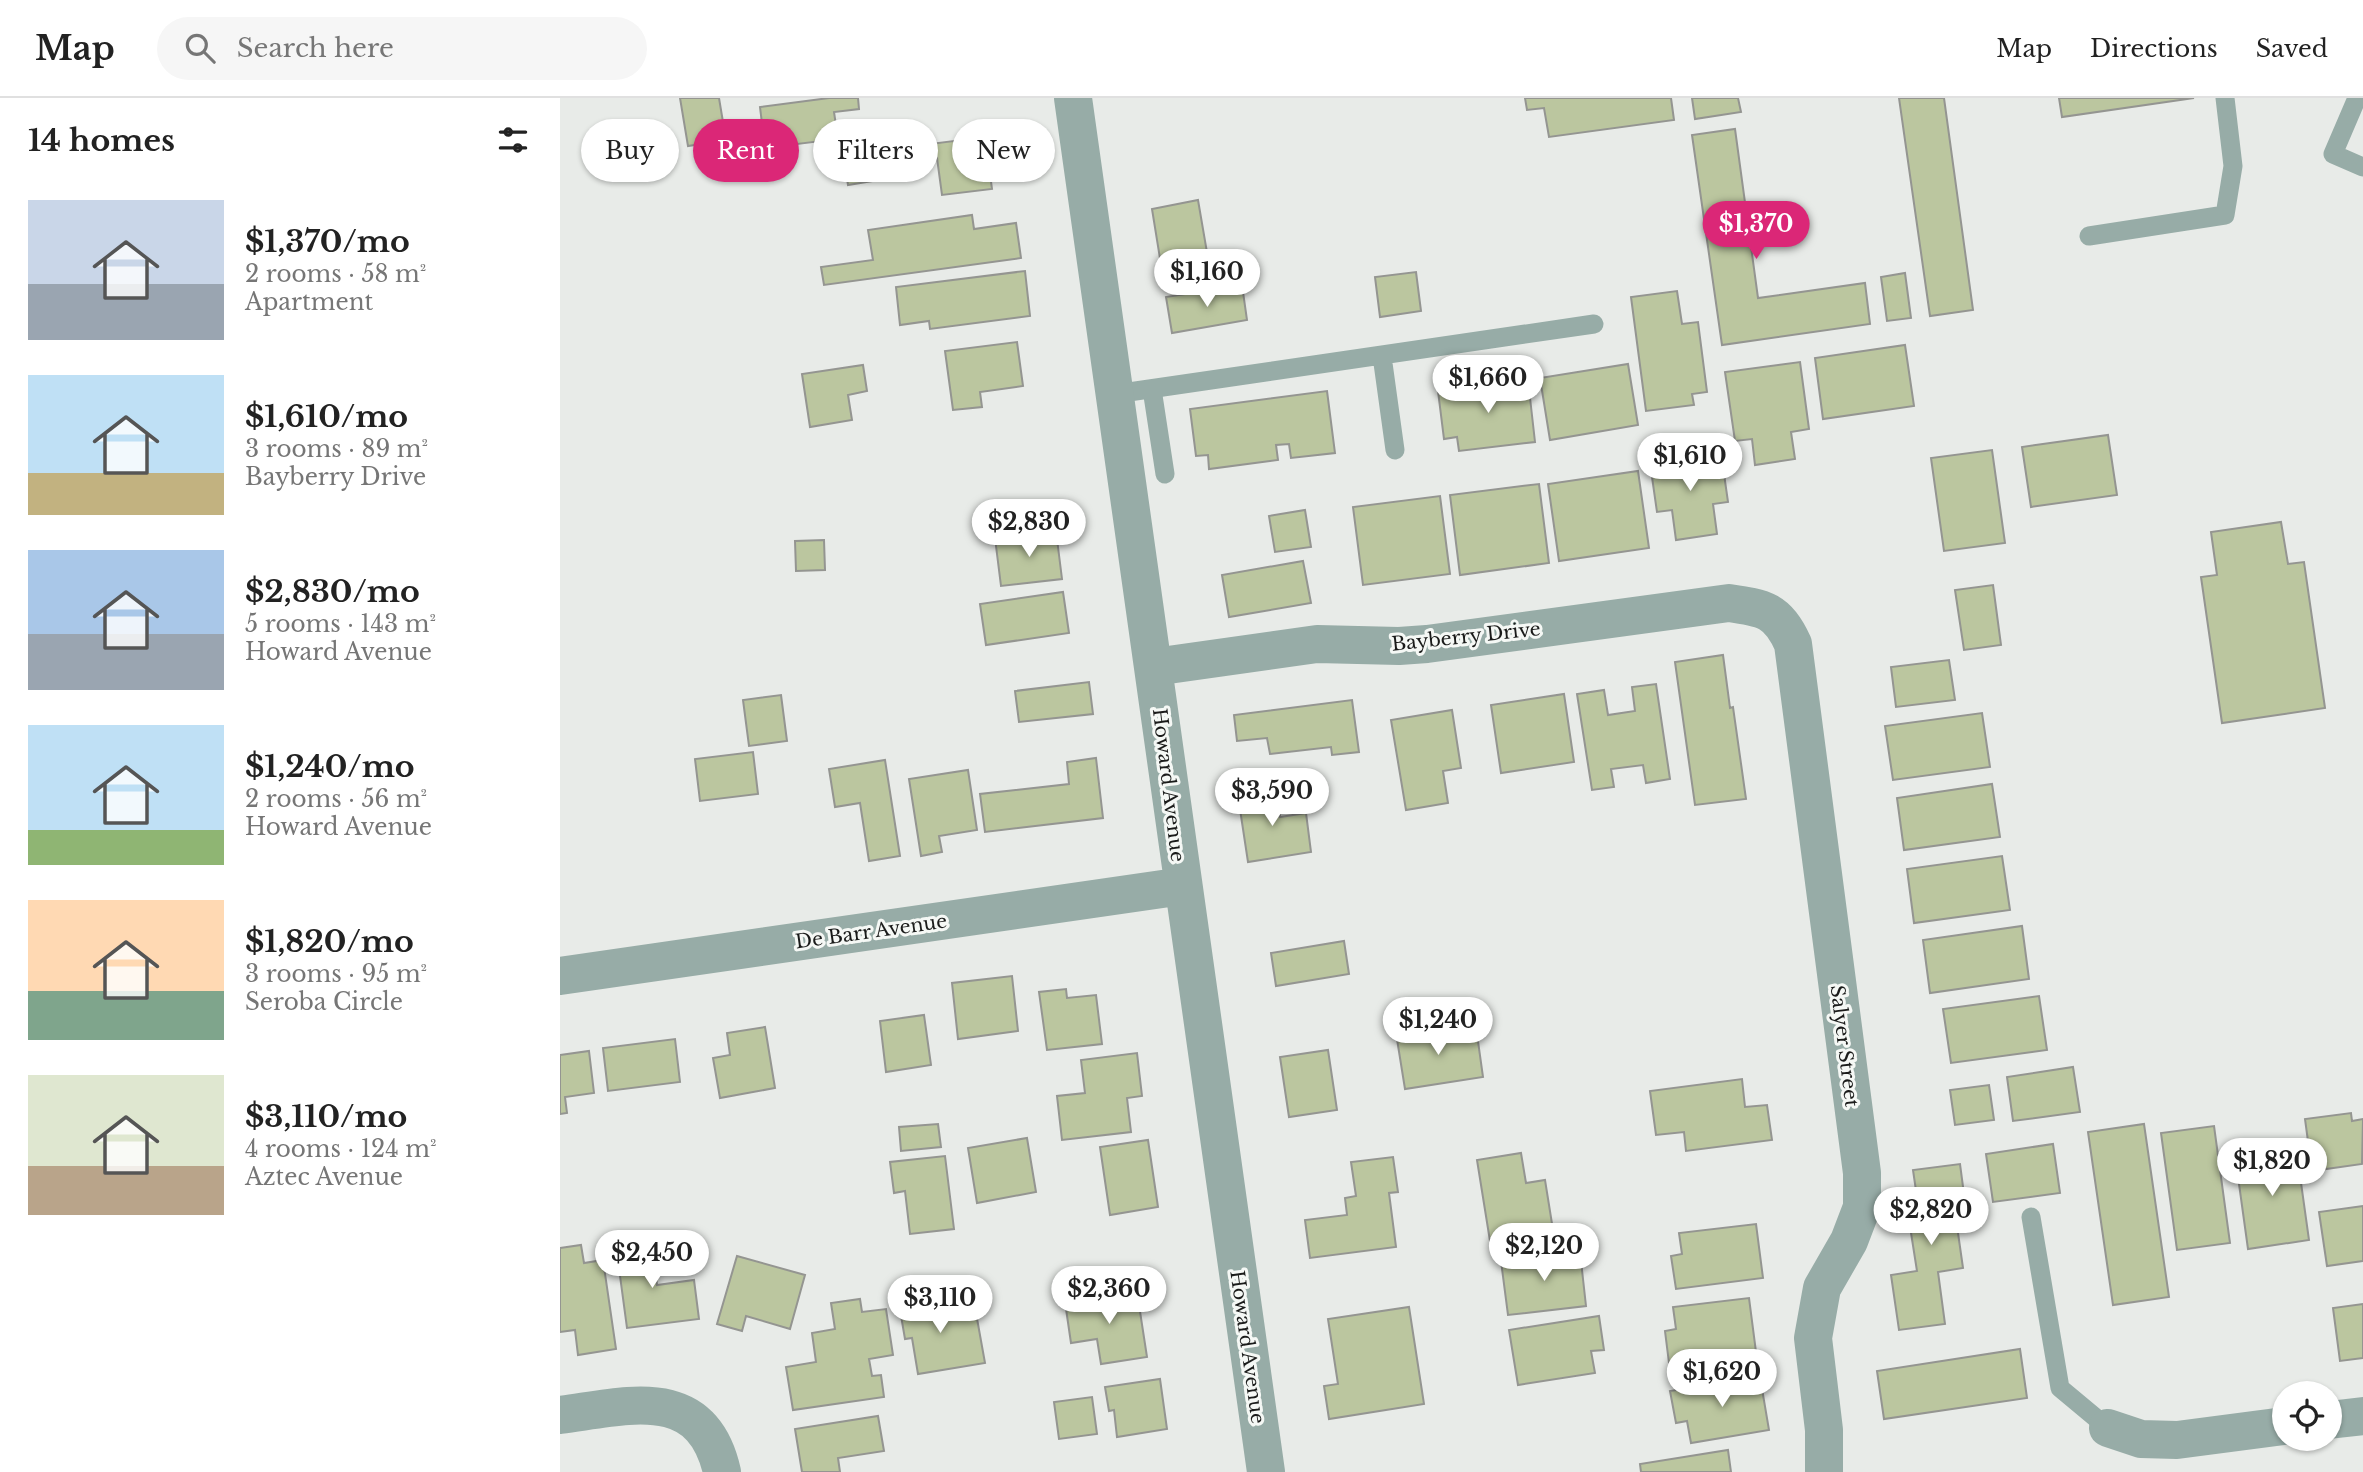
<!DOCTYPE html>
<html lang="en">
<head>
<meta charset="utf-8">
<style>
  :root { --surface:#fff; --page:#f6f6f6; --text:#222; --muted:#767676; --line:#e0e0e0; --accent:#db2777 }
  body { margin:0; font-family:"Libre Baskerville",serif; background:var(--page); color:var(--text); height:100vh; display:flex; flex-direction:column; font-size:26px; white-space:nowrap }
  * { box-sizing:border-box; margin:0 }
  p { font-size:23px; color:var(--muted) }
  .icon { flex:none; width:38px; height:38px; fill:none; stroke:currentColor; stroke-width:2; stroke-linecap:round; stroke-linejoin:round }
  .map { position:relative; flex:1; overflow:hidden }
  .panel { display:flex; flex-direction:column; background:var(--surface); width:560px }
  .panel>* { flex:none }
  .hud { position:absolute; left:21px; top:21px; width:665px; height:63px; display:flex; gap:14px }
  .tools { position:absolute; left:1712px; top:1283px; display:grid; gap:14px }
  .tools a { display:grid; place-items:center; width:70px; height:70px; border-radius:50%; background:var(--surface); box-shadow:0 2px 5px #0004; font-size:35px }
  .price { position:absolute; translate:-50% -60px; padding:0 16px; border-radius:24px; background:#fff; color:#222; font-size:23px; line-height:46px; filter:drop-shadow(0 2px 4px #0008) }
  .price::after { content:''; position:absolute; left:50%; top:42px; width:21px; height:16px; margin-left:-10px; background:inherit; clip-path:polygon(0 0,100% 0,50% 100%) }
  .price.selected { background:var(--accent); color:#fff }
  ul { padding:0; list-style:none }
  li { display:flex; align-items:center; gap:21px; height:175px; padding:0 28px }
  li span { display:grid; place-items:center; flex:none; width:196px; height:140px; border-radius:0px; color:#555 }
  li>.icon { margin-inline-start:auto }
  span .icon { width:84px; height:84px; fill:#fffc; stroke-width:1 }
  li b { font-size:30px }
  h2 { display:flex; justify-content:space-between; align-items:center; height:84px; padding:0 28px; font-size:30px }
  .pill { padding:0 24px; border-radius:32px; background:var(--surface); box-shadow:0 2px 5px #0004; font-size:24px; line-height:63px }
  .pill.selected { background:var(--accent); color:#fff }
  header { display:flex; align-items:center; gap:42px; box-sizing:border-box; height:98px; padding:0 35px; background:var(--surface); border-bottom:2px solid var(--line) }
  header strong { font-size:33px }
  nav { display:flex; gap:38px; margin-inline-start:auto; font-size:24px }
  .search { width:490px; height:63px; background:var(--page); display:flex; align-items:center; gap:18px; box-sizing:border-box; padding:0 24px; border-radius:38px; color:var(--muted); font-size:26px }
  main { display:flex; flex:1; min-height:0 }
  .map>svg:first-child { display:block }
  .building { fill:#bbc69f; stroke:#949591; stroke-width:2 }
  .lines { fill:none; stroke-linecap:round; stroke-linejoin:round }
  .service { stroke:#97aca7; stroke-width:19 }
  .minor { stroke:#97aca7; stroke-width:38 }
  .labels { text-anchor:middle; stroke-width:6; stroke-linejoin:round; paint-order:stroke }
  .street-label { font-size:19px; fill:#1a1b1a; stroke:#f5f8f5 }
</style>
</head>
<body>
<header>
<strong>Map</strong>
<div class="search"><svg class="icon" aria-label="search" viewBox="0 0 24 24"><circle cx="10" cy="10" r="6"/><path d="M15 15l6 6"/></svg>Search here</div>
<nav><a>Map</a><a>Directions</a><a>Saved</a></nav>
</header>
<main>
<section class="panel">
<h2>14 homes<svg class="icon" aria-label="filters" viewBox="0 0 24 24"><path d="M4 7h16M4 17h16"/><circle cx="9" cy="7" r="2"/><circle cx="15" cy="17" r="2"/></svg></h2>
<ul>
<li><span style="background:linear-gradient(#c9d6e8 60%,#9aa5b1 0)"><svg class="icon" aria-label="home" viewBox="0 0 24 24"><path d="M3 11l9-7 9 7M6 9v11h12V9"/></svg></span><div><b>$1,370/mo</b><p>2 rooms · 58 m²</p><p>Apartment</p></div></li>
<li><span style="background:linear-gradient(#bfe0f5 70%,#c2b280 0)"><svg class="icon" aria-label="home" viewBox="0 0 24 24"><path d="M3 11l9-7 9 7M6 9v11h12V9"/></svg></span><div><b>$1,610/mo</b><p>3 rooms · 89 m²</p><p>Bayberry Drive</p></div></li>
<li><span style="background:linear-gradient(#a9c7e8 60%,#9aa5b1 0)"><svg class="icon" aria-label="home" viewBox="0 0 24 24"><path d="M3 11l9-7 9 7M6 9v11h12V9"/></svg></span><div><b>$2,830/mo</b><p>5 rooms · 143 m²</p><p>Howard Avenue</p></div></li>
<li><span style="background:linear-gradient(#bfe0f5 75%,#8fb573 0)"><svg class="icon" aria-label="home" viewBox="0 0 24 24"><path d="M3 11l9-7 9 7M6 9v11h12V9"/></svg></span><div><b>$1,240/mo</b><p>2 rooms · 56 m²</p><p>Howard Avenue</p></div></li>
<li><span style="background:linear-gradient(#ffd9b3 65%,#7fa58c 0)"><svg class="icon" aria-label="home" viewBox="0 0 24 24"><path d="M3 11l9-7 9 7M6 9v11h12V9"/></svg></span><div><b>$1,820/mo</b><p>3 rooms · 95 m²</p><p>Seroba Circle</p></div></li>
<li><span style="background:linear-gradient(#dfe7d0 65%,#b9a48a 0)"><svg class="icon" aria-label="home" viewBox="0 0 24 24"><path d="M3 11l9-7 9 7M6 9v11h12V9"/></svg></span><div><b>$3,110/mo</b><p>4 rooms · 124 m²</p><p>Aztec Avenue</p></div></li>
</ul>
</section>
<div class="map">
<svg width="1803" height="1374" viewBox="0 0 1803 1374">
  <rect width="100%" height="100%" fill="#e8ebe8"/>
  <path class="building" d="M 120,0 L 159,0 L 166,42 L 128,48 Z
    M 269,0 L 298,0 L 299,11 L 274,14 L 278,41 L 205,50 L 200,9 Z
    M 965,0 L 1111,0 L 1114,22 L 989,39 L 984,10 L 967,12 Z
    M 1132,0 L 1178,0 L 1181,14 L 1135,21 Z
    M 1339,0 L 1384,0 L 1413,212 L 1370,218 Z
    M 1499,0 L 1634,0 L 1502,19 Z
    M 1175,31 L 1198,200 L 1305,185 L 1310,226 L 1162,247 L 1132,37 Z
    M 425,39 L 432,91 L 382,97 L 377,60 L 363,62 L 362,47 Z
    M 309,57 L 313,83 L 288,87 L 284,61 Z
    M 638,102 L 650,172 L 603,179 L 592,111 Z
    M 412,117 L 414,131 L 456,125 L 461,160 L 264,187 L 261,169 L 313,162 L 308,132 Z
    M 465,173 L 470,218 L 370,231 L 369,223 L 340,227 L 336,189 Z
    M 856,174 L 861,213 L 820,219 L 815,179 Z
    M 1345,175 L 1351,220 L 1327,223 L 1321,179 Z
    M 682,187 L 687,222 L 612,235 L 606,199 Z
    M 1117,193 L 1122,226 L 1138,224 L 1147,294 L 1132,296 L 1134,307 L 1086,313 L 1071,199 Z
    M 457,244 L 463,288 L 420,294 L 422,309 L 393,312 L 385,253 Z
    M 1345,247 L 1354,308 L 1263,321 L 1255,260 Z
    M 1240,264 L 1249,331 L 1231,334 L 1235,361 L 1195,367 L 1192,341 L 1175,343 L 1165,274 Z
    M 1068,266 L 1078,327 L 990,342 L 980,280 Z
    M 303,267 L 307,293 L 288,297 L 292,322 L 250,329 L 242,276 Z
    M 968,282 L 975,344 L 899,353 L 897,339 L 884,341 L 878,293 Z
    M 767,293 L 775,355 L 731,360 L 729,346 L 716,347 L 718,362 L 649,371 L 648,357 L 636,358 L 630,311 Z
    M 1548,337 L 1557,397 L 1471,409 L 1462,349 Z
    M 1432,352 L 1445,445 L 1384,453 L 1371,360 Z
    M 1161,355 L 1168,404 L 1153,406 L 1157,436 L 1116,442 L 1112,412 L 1097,414 L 1090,365 Z
    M 1078,373 L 1089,450 L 999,463 L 988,386 Z
    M 979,386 L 989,465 L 900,477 L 890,397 Z
    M 880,398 L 890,476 L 803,487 L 793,409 Z
    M 745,412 L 751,449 L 715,454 L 709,418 Z
    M 1721,424 L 1728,466 L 1744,464 L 1765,610 L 1662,625 L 1641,479 L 1657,477 L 1651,434 Z
    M 496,433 L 502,481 L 441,488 L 435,440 Z
    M 264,442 L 265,472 L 236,473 L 235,443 Z
    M 743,463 L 751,505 L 669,519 L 662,477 Z
    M 1433,487 L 1441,547 L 1404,552 L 1395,492 Z
    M 503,494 L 509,535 L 426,547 L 420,506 Z
    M 1163,557 L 1170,610 L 1173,609 L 1186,701 L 1135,707 L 1115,564 Z
    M 1389,562 L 1395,602 L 1336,609 L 1331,569 Z
    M 529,584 L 533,616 L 459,624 L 455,593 Z
    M 1096,586 L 1110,681 L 1086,685 L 1083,667 L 1051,671 L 1054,689 L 1032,692 L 1017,596 L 1044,592 L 1048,617 L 1075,613 L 1072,589 Z
    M 1004,596 L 1014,664 L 941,675 L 931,607 Z
    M 221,597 L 227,643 L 189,648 L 183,602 Z
    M 792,602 L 799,654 L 772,657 L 771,649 L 710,656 L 707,640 L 677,643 L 674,617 Z
    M 892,612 L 901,670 L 883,673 L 888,705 L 846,712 L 831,622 Z
    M 1422,615 L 1430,669 L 1333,682 L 1325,628 Z
    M 193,654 L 198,696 L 140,703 L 135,661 Z
    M 536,660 L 543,720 L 425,734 L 420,696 L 509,686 L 507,664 Z
    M 325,662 L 340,758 L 309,763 L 300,705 L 275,709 L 269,671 Z
    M 408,672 L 417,732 L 379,738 L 382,754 L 361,758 L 349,681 Z
    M 1432,686 L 1440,739 L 1344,752 L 1337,700 Z
    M 716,692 L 720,719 L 746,715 L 751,754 L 688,764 L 678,698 Z
    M 1442,758 L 1450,812 L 1354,825 L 1347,771 Z
    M 1462,828 L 1469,881 L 1370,895 L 1363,842 Z
    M 784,843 L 789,876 L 716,888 L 711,855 Z
    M 452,878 L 458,933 L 398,941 L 392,885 Z
    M 506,891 L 507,900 L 536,897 L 542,946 L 487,952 L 479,894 Z
    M 1479,898 L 1487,952 L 1391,965 L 1383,911 Z
    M 364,917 L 371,967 L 326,974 L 320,923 Z
    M 883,927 L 885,940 L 917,936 L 923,979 L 845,991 L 836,935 Z
    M 205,929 L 215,990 L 160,1000 L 153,960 L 170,957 L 167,935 Z
    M 115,941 L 120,984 L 48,993 L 43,950 Z
    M 768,952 L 777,1012 L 729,1019 L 720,959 Z
    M 29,953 L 34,995 L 5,999 L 7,1015 L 0,1016 L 0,957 Z
    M 577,955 L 582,998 L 567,1000 L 571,1034 L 502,1042 L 497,998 L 525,995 L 521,962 Z
    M 1513,969 L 1520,1014 L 1453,1023 L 1447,979 Z
    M 1182,981 L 1185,1009 L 1207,1007 L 1212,1042 L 1126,1053 L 1124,1034 L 1096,1037 L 1090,993 Z
    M 1429,987 L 1434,1022 L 1395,1027 L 1390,992 Z
    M 1791,1015 L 1792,1023 L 1803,1021 L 1802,1066 L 1752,1073 L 1745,1021 Z
    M 378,1026 L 381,1049 L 341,1053 L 339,1029 Z
    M 1584,1026 L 1609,1199 L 1553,1207 L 1528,1034 Z
    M 1654,1028 L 1670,1145 L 1617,1152 L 1601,1035 Z
    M 467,1040 L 476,1094 L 417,1105 L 408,1050 Z
    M 588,1042 L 598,1109 L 550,1117 L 540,1049 Z
    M 1493,1046 L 1500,1095 L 1433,1104 L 1426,1056 Z
    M 1736,1049 L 1749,1142 L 1688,1151 L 1675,1057 Z
    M 961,1055 L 966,1085 L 985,1082 L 993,1132 L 930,1143 L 917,1062 Z
    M 385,1058 L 394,1131 L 350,1136 L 345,1093 L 334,1095 L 330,1064 Z
    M 833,1059 L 838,1094 L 829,1095 L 836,1149 L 750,1160 L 745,1122 L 787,1117 L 785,1100 L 796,1098 L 791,1064 Z
    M 1400,1066 L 1407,1119 L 1396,1121 L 1403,1170 L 1378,1174 L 1385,1226 L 1339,1232 L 1331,1177 L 1357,1173 L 1349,1122 L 1360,1120 L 1353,1072 Z
    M 1803,1108 L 1803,1163 L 1767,1168 L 1759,1114 Z
    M 1196,1126 L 1203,1180 L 1116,1191 L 1111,1158 L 1122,1156 L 1119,1135 Z
    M 92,1144 L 97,1187 L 134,1182 L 139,1221 L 67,1230 L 56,1148 Z
    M 21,1147 L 24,1165 L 43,1162 L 56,1251 L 18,1257 L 15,1232 L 0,1234 L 0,1150 Z
    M 1020,1154 L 1026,1208 L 948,1217 L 941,1163 Z
    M 177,1158 L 245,1177 L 230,1231 L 186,1218 L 182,1233 L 157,1226 Z
    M 376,1194 L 381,1221 L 416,1215 L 425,1265 L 358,1276 L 352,1240 L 345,1241 L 338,1200 Z
    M 577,1194 L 587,1259 L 541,1266 L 537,1241 L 511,1245 L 505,1204 Z
    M 1189,1200 L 1196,1254 L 1109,1265 L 1105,1233 L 1116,1231 L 1113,1209 Z
    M 300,1201 L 302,1214 L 326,1211 L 333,1257 L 309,1261 L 312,1278 L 321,1277 L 324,1299 L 233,1312 L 226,1269 L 256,1264 L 252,1235 L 275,1231 L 271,1205 Z
    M 1803,1206 L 1803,1260 L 1780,1263 L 1773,1210 Z
    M 849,1209 L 864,1306 L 769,1321 L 764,1288 L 778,1286 L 768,1221 Z
    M 1039,1218 L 1044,1252 L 1031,1253 L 1035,1275 L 958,1287 L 949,1232 Z
    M 1460,1251 L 1467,1300 L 1324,1321 L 1317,1273 Z
    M 1200,1279 L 1209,1332 L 1131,1345 L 1127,1323 L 1116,1325 L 1110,1293 Z
    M 600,1281 L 607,1331 L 557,1339 L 554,1312 L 549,1313 L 545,1289 Z
    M 532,1299 L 537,1336 L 499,1341 L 494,1304 Z
    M 318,1318 L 324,1353 L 278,1360 L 280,1374 L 242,1374 L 235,1331 Z
    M 1168,1352 L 1171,1374 L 1081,1374 L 1080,1366 Z"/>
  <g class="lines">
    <path class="service" d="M 1797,0 L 1773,56 L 1803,69
      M 1529,138 L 1665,117 L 1673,68 L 1665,0
      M 822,258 L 835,352
      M 592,291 L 605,376
      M 555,296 L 1034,226
      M 1471,1119 L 1500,1290 L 1548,1330"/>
    <path class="minor" d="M 513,0 L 706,1374
      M 594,569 L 757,546 L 839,548 L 867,546 L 1169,505 C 1204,510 1218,512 1233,546 L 1302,1075 L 1302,1109 L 1289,1143 L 1262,1190 L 1253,1240 L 1264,1332 L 1264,1374
      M 0,878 L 623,788
      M 0,1317 C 68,1308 142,1285 162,1374
      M 1769,1322 L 1803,1318
      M 1548,1330 L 1581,1341 L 1617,1342 L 1724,1328"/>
  </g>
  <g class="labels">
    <g class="street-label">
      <text transform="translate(906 538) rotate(-6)" y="7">Bayberry Drive</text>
      <text transform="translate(609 687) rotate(83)" y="7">Howard Avenue</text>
      <text transform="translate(311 833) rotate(-8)" y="7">De Barr Avenue</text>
      <text transform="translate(1285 948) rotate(83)" y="7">Salyer Street</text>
      <text transform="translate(688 1249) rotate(82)" y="7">Howard Avenue</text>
    </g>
  </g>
</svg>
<div class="tools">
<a><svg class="icon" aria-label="locate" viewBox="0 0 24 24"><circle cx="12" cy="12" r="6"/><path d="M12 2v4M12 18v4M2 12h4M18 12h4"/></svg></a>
</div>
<b class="price selected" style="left:1196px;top:163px">$1,370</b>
<b class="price" style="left:647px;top:211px">$1,160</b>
<b class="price" style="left:928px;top:317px">$1,660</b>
<b class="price" style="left:1130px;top:395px">$1,610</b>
<b class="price" style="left:469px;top:461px">$2,830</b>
<b class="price" style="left:712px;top:730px">$3,590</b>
<b class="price" style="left:878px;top:959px">$1,240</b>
<b class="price" style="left:1712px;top:1100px">$1,820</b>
<b class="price" style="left:1371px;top:1149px">$2,820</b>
<b class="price" style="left:984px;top:1185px">$2,120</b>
<b class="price" style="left:92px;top:1192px">$2,450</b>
<b class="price" style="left:549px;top:1228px">$2,360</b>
<b class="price" style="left:380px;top:1237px">$3,110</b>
<b class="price" style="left:1162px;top:1311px">$1,620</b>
<div class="hud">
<a class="pill">Buy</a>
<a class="pill selected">Rent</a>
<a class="pill">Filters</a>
<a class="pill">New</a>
</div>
</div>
</main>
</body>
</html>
